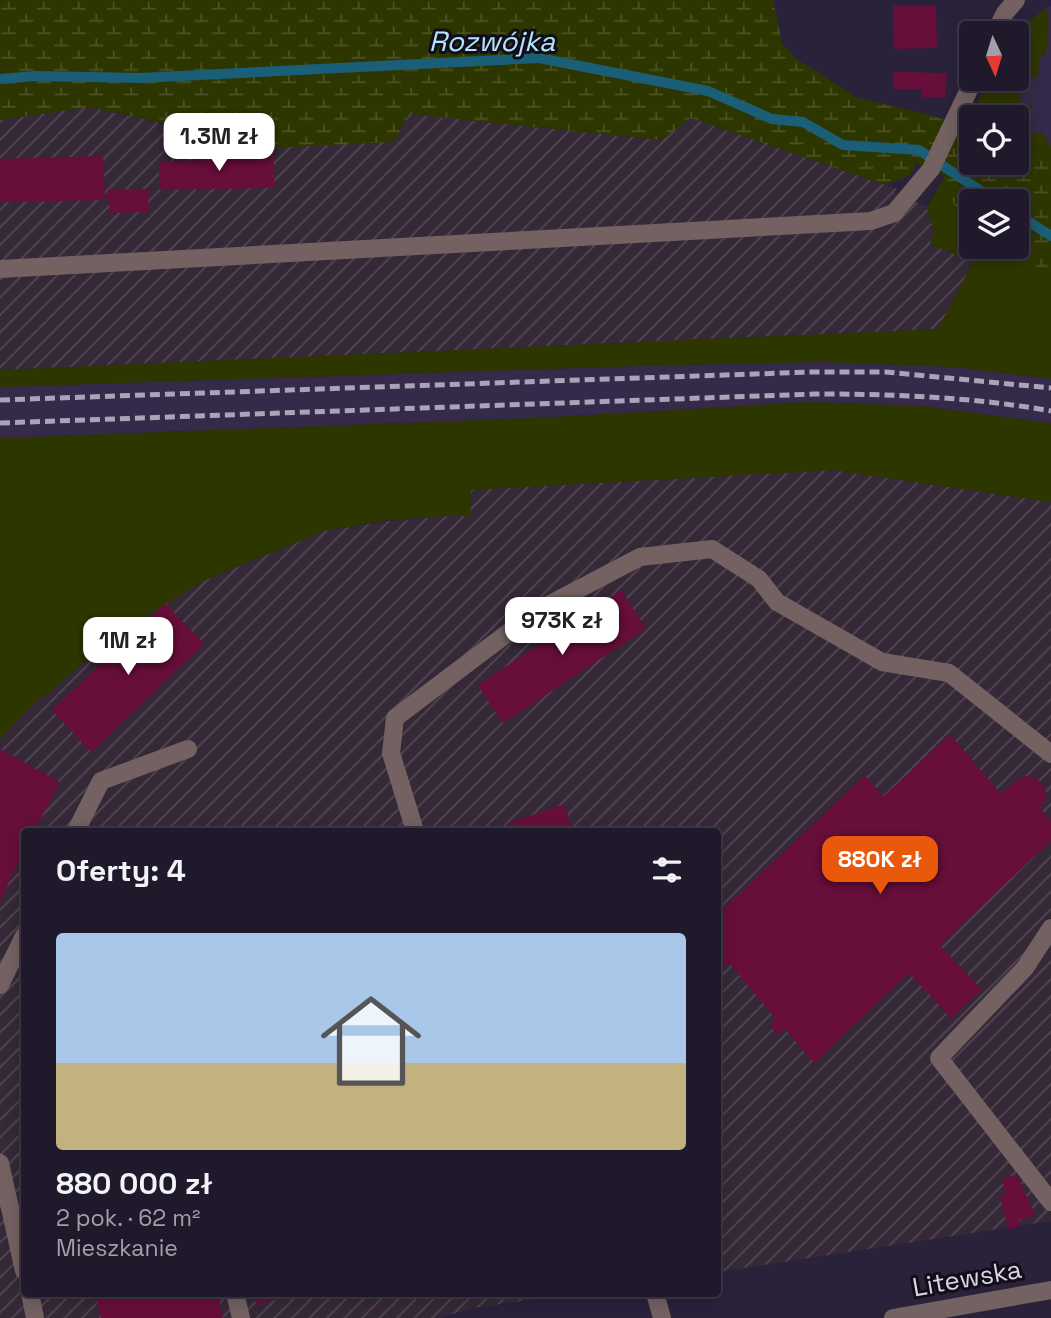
<!DOCTYPE html>
<html lang="pl">
<head>
<meta charset="utf-8">
<style>
  :root { --surface:#20192c; --page:#2d2638; --text:#f1f3f6; --muted:#a2a0a9; --line:#3d3848; --accent:#ea580c }
  body { margin:0; font-family:"Space Grotesk",sans-serif; background:var(--page); color:var(--text); height:100vh; display:flex; flex-direction:column; font-size:26px; white-space:nowrap }
  * { box-sizing:border-box; margin:0 }
  p { font-size:23px; color:var(--muted) }
  .icon { flex:none; width:38px; height:38px; fill:none; stroke:currentColor; stroke-width:2; stroke-linecap:round; stroke-linejoin:round }
  .map { position:relative; flex:1; overflow:hidden }
  .details { position:absolute; left:21px; top:828px; width:700px; height:469px; display:flex; flex-direction:column; background:var(--surface); border-radius:7px; box-shadow:0 4px 18px #0003,0 0 0 2px var(--line) }
  .details>* { flex:none }
  .needle { width:46px; rotate:176deg }
  .controls { position:absolute; left:959px; top:21px; display:grid; gap:14px }
  .controls a { display:grid; place-items:center; width:70px; height:70px; border-radius:7px; background:var(--surface); box-shadow:0 4px 18px #0003,0 0 0 2px var(--line); font-size:35px }
  .price { position:absolute; translate:-50% -60px; padding:0 16px; border-radius:14px; background:#fff; color:#222; font-size:23px; line-height:46px; filter:drop-shadow(0 2px 4px #0008) }
  .price::after { content:''; position:absolute; left:50%; top:42px; width:21px; height:16px; margin-left:-10px; background:inherit; clip-path:polygon(0 0,100% 0,50% 100%) }
  .price.active { background:var(--accent); color:#fff }
  ul { padding:0; list-style:none }
  li { display:grid; align-content:center; gap:14px; height:371px; padding:0 35px }
  li span { display:grid; place-items:center; height:217px; border-radius:7px; color:#555 }
  li>.icon { margin-inline-start:auto }
  span .icon { width:126px; height:126px; fill:#fffc; stroke-width:1 }
  li b { font-size:30px }
  h2 { display:flex; justify-content:space-between; align-items:center; height:84px; padding:0 35px; font-size:30px }
  .map>svg:first-child { display:block }
  .built { fill:#352a49 }
  .industrial { fill:url(#industrial-furrows) }
  .green { fill:#2e3600 }
  .wetland { fill:url(#wetland-marsh) }
  .lines { fill:none; stroke-linecap:round; stroke-linejoin:round }
  .stream { stroke:#1b5e77; stroke-width:10 }
  .building { fill:#680e3a }
  .minor { stroke:#736261; stroke-width:18 }
  .rail { stroke:#aaa4b8; stroke-width:5; stroke-dasharray:10 5; stroke-linecap:butt }
  .labels { text-anchor:middle; stroke-width:6; stroke-linejoin:round; paint-order:stroke }
  .street-label { font-size:26px; fill:#dad5e6; stroke:#110d19 }
  .water-label { font-size:28px; font-style:italic; fill:#b0e5fc; stroke:#110d19 }
</style>
</head>
<body>
<div class="map">
<svg width="1051" height="1318" viewBox="0 0 1051 1318">
  <defs>
    <pattern id="industrial-furrows" width="10" height="10" patternUnits="userSpaceOnUse" patternTransform="scale(1.75)"><rect width="10" height="10" fill="#362937"/><path d="M-1 1l2-2M0 10L10 0M9 11l2-2" fill="none" stroke="#524754"/></pattern>
    <pattern id="wetland-marsh" width="20" height="14" patternUnits="userSpaceOnUse" patternTransform="scale(1.75)"><rect width="20" height="14" fill="#2e3600"/><path d="M1 5h8M5 5V1M11 12h8M15 12V8" fill="none" stroke="#4c5225"/></pattern>
  </defs>
  <rect width="100%" height="100%" fill="#2a213b"/>
  <path class="built" d="M 1051,6 L 1051,155 L 1017,143 L 1017,117 L 1005,117 L 1017,79 L 1046,8 Z
    M 823,362 L 955,367 L 1051,379 L 1051,423 L 921,406 L 809,402 L 536,418 L 0,438 L 0,387 L 672,365 Z"/>
  <path class="industrial" d="M 90,107 L 270,148 L 409,114 L 662,140 L 691,118 L 897,189 L 894,192 L 927,207 L 934,232 L 930,244 L 973,262 L 938,329 L 0,370 L 0,120 Z
    M 833,470 L 1051,502 L 1051,1221 L 718,1272 L 718,831 L 24,831 L 24,1293 L 578,1293 L 473,1308 L 440,1318 L 0,1318 L 0,739 L 38,699 L 50,692 L 112,637 L 165,603 L 203,581 L 324,531 L 388,521 L 461,515 L 470,518 L 471,490 Z"/>
  <path class="green" d="M 1046,8 C 1051,24 1047,39 1046,56 L 1039,56 L 1038,78 L 1021,78 L 1020,103 L 1032,105 L 1031,133 L 1044,134 L 1051,147 L 1051,155 L 1017,143 L 1017,117 L 978,117 L 978,101 L 989,79 L 1017,79 L 1017,33 L 1010,33 L 1013,28 L 1024,25 Z
    M 945,176 L 948,178 L 945,190 L 959,212 L 971,220 L 971,247 L 1009,247 L 1051,276 L 1051,379 L 955,367 L 823,362 L 672,365 L 0,387 L 0,370 L 938,329 L 973,262 L 930,244 L 934,232 L 927,207 Z
    M 809,402 L 921,406 L 1051,423 L 1051,502 L 833,470 L 471,490 L 470,518 L 461,515 L 388,520 L 324,531 L 203,581 L 112,637 L 50,692 L 38,699 L 0,739 L 0,438 L 536,418 Z"/>
  <path class="wetland" d="M 0,0 L 773,0 L 782,43 L 795,58 L 858,98 L 930,115 L 971,129 L 971,163 L 1017,163 L 1017,143 L 1051,155 L 1051,276 L 1009,247 L 1017,247 L 1017,201 L 971,201 L 971,220 L 959,212 L 945,190 L 948,178 L 916,163 L 910,175 L 885,185 L 691,118 L 662,140 L 409,114 L 394,142 L 270,148 L 91,107 L 0,120 Z"/>
  <g class="lines">
    <path class="stream" d="M 0,79 L 36,76 L 140,78 L 539,58 L 708,91 L 772,119 L 803,122 L 843,145 L 919,150 L 996,201
      M 1017,214 L 1051,236"/>
  </g>
  <path class="building" d="M 893,6 L 936,6 L 937,48 L 894,49 Z
    M 893,72 L 947,73 L 945,98 L 922,97 L 922,89 L 893,89 Z
    M 273,152 L 275,188 L 159,190 L 159,161 L 228,160 L 228,155 Z
    M 103,156 L 105,200 L 0,202 L 0,159 Z
    M 148,189 L 149,212 L 109,213 L 108,190 Z
    M 621,590 L 646,629 L 503,723 L 478,685 Z
    M 165,603 L 204,644 L 91,752 L 52,710 Z
    M 950,734 L 1001,794 L 1016,780 L 1025,776 L 1034,777 L 1042,783 L 1046,791 L 1045,800 L 1040,808 L 1051,821 L 1051,841 L 940,945 L 982,990 L 951,1018 L 909,973 L 814,1063 L 785,1029 L 777,1034 L 769,1024 L 776,1019 L 729,963 L 718,974 L 718,914 L 865,775 L 883,797 Z
    M 0,749 L 60,782 L 34,831 L 24,831 L 24,850 L 0,901 Z
    M 564,804 L 573,831 L 512,831 L 509,823 Z
    M 1017,1175 L 1035,1216 L 1019,1220 L 1020,1226 L 1008,1229 L 1000,1196 L 1006,1195 L 1002,1178 Z
    M 95,1293 L 217,1293 L 223,1318 L 101,1318 Z
    M 254,1293 L 300,1293 L 300,1294 L 256,1305 Z"/>
  <g class="lines">
    <path class="minor" d="M 995,33 L 1005,13 L 1016,0
      M 0,269 L 871,221 L 894,213 L 931,169 L 974,79
      M 76,831 L 101,781 L 188,749
      M 415,831 L 391,753 L 395,718 L 537,611 L 640,557 L 712,549 L 759,579 L 777,602 L 882,662 L 949,673 L 1051,754
      M 1051,928 L 1025,968 L 939,1058 L 1051,1202
      M 0,985 L 24,936
      M 0,1163 L 24,1271
      M 30,1293 L 35,1318
      M 235,1293 L 241,1318
      M 655,1293 L 662,1318
      M 893,1318 L 1051,1290"/>
    <path class="rail" d="M 0,400 L 812,372 L 886,372 L 1051,388
      M 0,423 L 815,394 C 894,394 973,397 1051,411"/>
  </g>
  <g class="labels">
    <g class="street-label">
      <text transform="translate(967 1278) rotate(-10)" y="9">Litewska</text>
    </g>
    <g class="water-label">
      <text x="492" y="51">Rozwójka</text>
    </g>
  </g>
</svg>
<div class="controls">
<a><svg class="needle" viewBox="-14 -14 28 28"><path d="M0-13l5 13h-10z" fill="#e53935"/><path d="M0 13l5-13h-10z" fill="#a2a0a9"/></svg></a>
<a><svg class="icon" aria-label="locate" viewBox="0 0 24 24"><circle cx="12" cy="12" r="6"/><path d="M12 2v4M12 18v4M2 12h4M18 12h4"/></svg></a>
<a><svg class="icon" aria-label="layers" viewBox="0 0 24 24"><path d="M12 4l9 5-9 5-9-5zM3 14l9 5 9-5"/></svg></a>
</div>
<b class="price" style="left:219px;top:173px">1.3M zł</b>
<b class="price" style="left:562px;top:657px">973K zł</b>
<b class="price" style="left:128px;top:677px">1M zł</b>
<b class="price active" style="left:880px;top:896px">880K zł</b>
<section class="details">
<h2>Oferty: 4<svg class="icon" aria-label="filters" viewBox="0 0 24 24"><path d="M4 7h16M4 17h16"/><circle cx="9" cy="7" r="2"/><circle cx="15" cy="17" r="2"/></svg></h2>
<ul>
<li><span style="background:linear-gradient(#a9c7e8 60%,#c2b280 0)"><svg class="icon" aria-label="home" viewBox="0 0 24 24"><path d="M3 11l9-7 9 7M6 9v11h12V9"/></svg></span><div><b>880 000 zł</b><p>2 pok. · 62 m²</p><p>Mieszkanie</p></div></li>
</ul>
</section>
</div>
</body>
</html>
